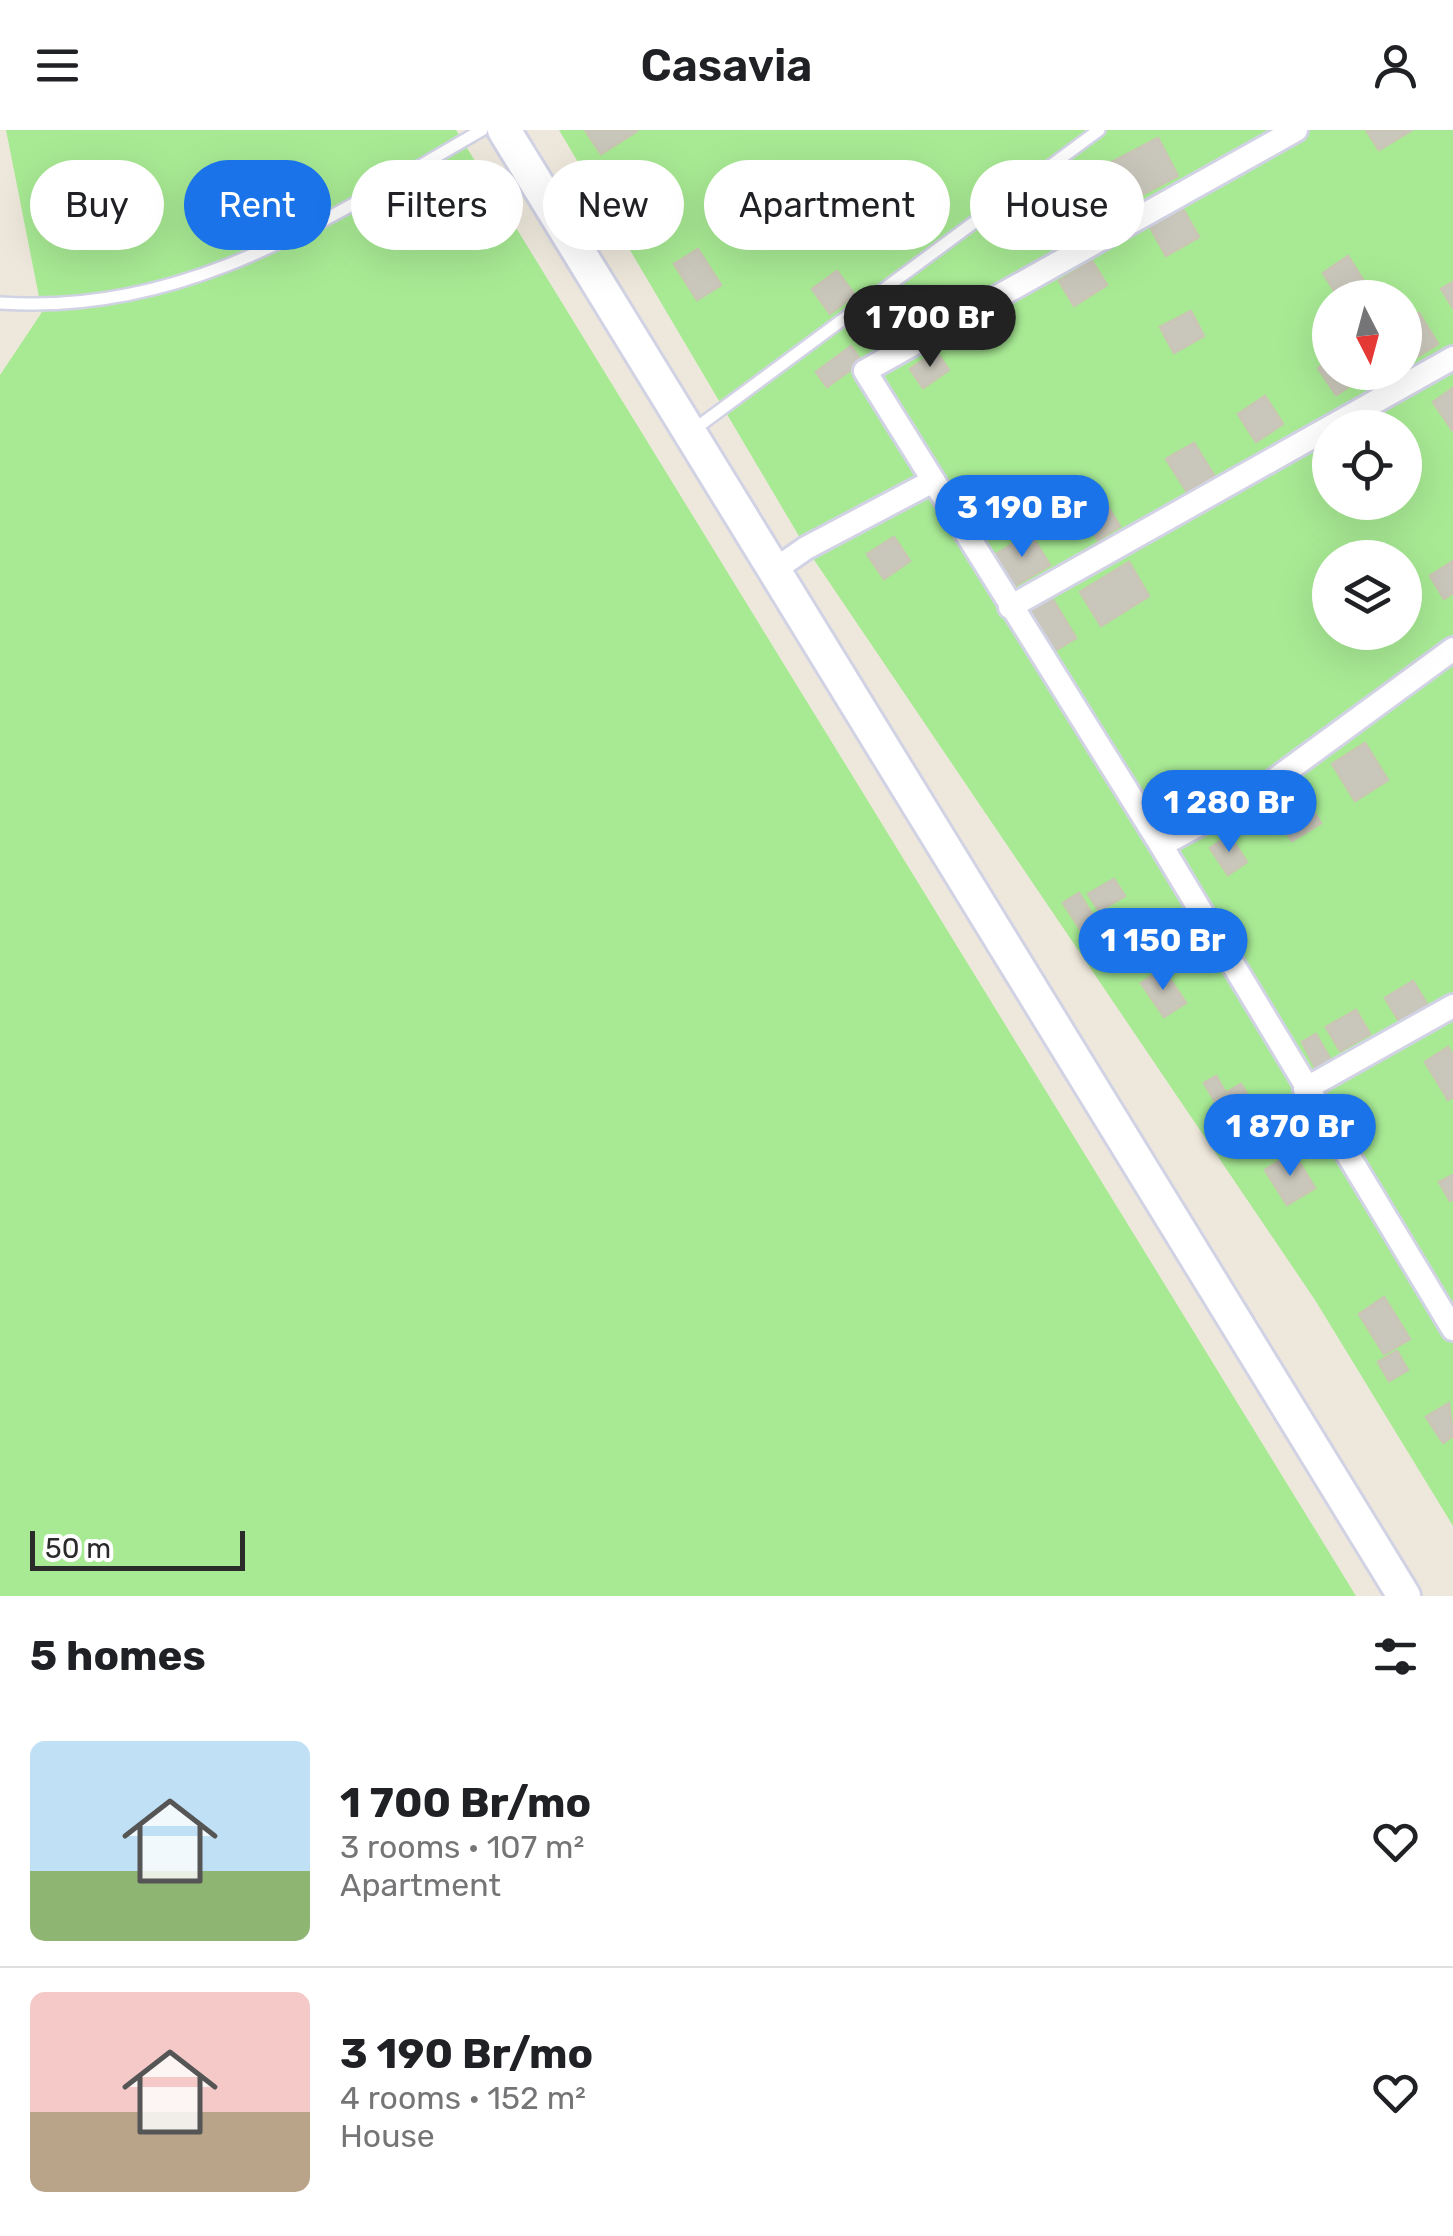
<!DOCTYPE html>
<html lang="en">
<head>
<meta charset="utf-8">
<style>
  :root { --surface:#fff; --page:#f6f6f6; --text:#202124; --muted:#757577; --line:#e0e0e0; --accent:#1a73e8 }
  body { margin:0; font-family:Rubik,sans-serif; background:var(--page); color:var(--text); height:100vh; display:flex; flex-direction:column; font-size:38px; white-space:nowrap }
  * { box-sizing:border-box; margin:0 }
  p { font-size:32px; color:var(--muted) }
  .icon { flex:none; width:55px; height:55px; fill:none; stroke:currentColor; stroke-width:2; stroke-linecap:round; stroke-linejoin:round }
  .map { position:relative; height:1466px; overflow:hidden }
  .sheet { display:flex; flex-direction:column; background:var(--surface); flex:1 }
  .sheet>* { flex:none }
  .top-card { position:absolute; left:30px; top:30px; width:1395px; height:90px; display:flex; gap:20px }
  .needle { width:65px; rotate:174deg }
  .fabs { position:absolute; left:1312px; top:150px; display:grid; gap:20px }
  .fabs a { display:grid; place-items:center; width:110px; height:110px; border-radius:50%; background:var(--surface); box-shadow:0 10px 40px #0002; font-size:50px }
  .scale { position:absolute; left:30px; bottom:25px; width:215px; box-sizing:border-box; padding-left:10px; border:5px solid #2b2b2b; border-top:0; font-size:28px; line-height:35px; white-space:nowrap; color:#2b2b2b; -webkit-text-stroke:8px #fff; paint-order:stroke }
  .price { position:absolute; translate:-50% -85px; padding:0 22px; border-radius:35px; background:var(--accent); color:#fff; font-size:32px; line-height:65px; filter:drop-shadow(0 2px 5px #0008) }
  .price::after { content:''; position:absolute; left:50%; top:60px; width:30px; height:22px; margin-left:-15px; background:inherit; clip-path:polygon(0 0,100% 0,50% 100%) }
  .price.active { background:#222; color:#fff }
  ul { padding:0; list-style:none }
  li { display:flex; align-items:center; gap:30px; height:250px; padding:0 30px }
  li+li { border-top:2px solid var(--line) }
  li span { display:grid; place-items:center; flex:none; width:280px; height:200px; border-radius:15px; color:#555 }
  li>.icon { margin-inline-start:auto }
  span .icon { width:120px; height:120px; fill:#fffc; stroke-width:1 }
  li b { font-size:42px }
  h2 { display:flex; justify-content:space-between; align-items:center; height:120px; padding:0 30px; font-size:42px }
  .tag { padding:0 35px; border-radius:45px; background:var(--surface); box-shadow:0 10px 40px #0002; font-size:35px; line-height:90px }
  .tag.active { background:var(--accent); color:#fff }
  header { display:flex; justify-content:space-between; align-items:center; height:130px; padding:0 30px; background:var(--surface); font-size:45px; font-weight:600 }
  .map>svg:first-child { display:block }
  .green { fill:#a8ea94; fill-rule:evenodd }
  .building { fill:#c9c6bb; stroke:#cac5b5; stroke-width:2.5 }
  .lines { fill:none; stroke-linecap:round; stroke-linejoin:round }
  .lane-casing { stroke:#d1d3e5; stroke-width:16 }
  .street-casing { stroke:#d1d3e5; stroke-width:28 }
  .secondary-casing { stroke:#d1d3e5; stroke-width:38 }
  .lane { stroke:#fff; stroke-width:11 }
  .street { stroke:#fff; stroke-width:22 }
  .secondary { stroke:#fff; stroke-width:32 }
</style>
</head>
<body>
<header><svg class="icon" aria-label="menu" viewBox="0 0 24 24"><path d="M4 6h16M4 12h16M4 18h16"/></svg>Casavia<svg class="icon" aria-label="person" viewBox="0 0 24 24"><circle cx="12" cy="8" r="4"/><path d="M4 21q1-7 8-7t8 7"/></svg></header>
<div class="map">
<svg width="1453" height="1466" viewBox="0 0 1453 1466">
  <rect width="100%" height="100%" fill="#eee8dc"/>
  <path class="green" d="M 6,0 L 456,0 L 1356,1466 L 0,1466 L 0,245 L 42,182 Z
    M 559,0 L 1453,0 L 1453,1396 L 1315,1170 L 806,418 ZM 1330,168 L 1405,168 L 1405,242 L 1330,242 ZM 1330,298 L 1405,298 L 1405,372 L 1330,372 ZM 1330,428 L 1405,428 L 1405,502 L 1330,502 Z"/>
  <path class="building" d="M 585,0 L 636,0 L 637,1 L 601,24 Z
    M 1366,0 L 1412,0 L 1379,20 Z
    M 1158,8 L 1178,46 L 1128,72 L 1108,34 Z
    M 1183,79 L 1199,107 L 1166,126 L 1150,97 Z
    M 698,119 L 721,155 L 697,170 L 674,134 Z
    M 1348,126 L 1365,153 L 1339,168 L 1323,143 Z
    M 1092,131 L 1107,155 L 1074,176 L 1059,151 Z
    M 837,141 L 855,165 L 830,184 L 812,159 Z
    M 1453,152 L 1453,178 L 1441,159 Z
    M 1191,181 L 1204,206 L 1174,223 L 1160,197 Z
    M 1419,183 L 1438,214 L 1405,234 L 1405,192 Z
    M 851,216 L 862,232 L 827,257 L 816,242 Z
    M 936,221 L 949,240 L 923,258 L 910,239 Z
    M 1330,230 L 1330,242 L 1346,242 L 1353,254 L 1336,265 L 1318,238 Z
    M 1453,258 L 1453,299 L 1452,300 L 1433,272 Z
    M 1265,266 L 1283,294 L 1256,312 L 1238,284 Z
    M 1194,313 L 1214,345 L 1187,362 L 1166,329 Z
    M 1095,356 L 1120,396 L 1098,410 L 1073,370 Z
    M 1030,403 L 1050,435 L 1013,457 L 993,426 Z
    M 894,407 L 910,431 L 884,449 L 867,424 Z
    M 1453,431 L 1453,463 L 1444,469 L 1430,446 Z
    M 1129,432 L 1149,466 L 1101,496 L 1080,462 Z
    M 1052,468 L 1076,508 L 1051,523 L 1026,484 Z
    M 1365,613 L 1388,650 L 1355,671 L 1332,634 Z
    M 1302,663 L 1321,693 L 1292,711 L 1272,681 Z
    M 1229,705 L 1247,732 L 1228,745 L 1210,718 Z
    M 1114,749 L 1125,766 L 1099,781 L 1088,764 Z
    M 1079,763 L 1095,789 L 1080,799 L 1063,773 Z
    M 1099,787 L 1115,814 L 1096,826 L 1080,799 Z
    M 1163,839 L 1186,873 L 1164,887 L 1141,853 Z
    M 1413,851 L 1430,879 L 1402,896 L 1385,868 Z
    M 1356,880 L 1370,904 L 1340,921 L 1326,897 Z
    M 1316,904 L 1331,930 L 1316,939 L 1302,912 Z
    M 1448,917 L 1453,925 L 1453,967 L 1448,970 L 1425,932 Z
    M 1216,946 L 1226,963 L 1214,970 L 1204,953 Z
    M 1241,954 L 1263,990 L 1236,1007 L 1214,970 Z
    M 1293,1022 L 1315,1058 L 1287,1075 L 1265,1040 Z
    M 1453,1045 L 1453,1069 L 1450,1071 L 1439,1052 Z
    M 1384,1167 L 1410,1209 L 1384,1224 L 1359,1184 Z
    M 1397,1221 L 1408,1240 L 1389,1251 L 1378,1232 Z
    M 1449,1273 L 1453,1306 L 1443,1313 L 1426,1287 Z"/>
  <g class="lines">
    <g class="lane-casing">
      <path id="lane" d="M 0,173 C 187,186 328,88 482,0
        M 692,301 L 1099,0"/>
    </g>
    <g class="street-casing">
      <path id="street" d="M 1296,0 L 865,241 L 1161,715 L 1453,1199
        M 773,441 L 806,418 L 933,351
        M 1010,477 L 1453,228
        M 1161,715 L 1254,665 L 1453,519
        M 1305,959 L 1453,876"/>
    </g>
    <g class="secondary-casing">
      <path id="secondary" d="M 504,0 L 1404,1466"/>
    </g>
    <use href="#lane" class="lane"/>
    <use href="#street" class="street"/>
    <use href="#secondary" class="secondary"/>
  </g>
</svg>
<div class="fabs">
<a><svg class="needle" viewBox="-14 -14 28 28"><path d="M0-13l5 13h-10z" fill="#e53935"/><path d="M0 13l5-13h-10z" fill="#757577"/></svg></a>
<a><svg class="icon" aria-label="locate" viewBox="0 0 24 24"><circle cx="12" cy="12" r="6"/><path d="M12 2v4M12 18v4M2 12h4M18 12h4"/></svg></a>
<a><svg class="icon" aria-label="layers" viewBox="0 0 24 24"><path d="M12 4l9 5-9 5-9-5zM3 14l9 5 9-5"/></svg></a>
</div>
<div class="scale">50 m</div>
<b class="price active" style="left:930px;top:240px">1 700 Br</b>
<b class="price" style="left:1022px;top:430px">3 190 Br</b>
<b class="price" style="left:1229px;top:725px">1 280 Br</b>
<b class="price" style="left:1163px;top:863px">1 150 Br</b>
<b class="price" style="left:1290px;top:1049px">1 870 Br</b>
<div class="top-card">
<a class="tag">Buy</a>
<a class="tag active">Rent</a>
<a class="tag">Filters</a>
<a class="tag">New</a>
<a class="tag">Apartment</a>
<a class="tag">House</a>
</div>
</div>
<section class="sheet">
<h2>5 homes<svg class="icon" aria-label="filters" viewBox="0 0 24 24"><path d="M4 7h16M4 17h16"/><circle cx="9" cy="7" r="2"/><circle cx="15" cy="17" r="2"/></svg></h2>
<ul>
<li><span style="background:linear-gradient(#bfe0f5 65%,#8fb573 0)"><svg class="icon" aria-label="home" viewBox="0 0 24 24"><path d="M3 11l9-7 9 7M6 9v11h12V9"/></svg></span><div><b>1 700 Br/mo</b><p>3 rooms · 107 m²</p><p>Apartment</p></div><svg class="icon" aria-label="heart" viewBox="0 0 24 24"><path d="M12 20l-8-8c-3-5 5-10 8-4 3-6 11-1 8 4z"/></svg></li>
<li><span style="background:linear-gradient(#f6c9c9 60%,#b9a48a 0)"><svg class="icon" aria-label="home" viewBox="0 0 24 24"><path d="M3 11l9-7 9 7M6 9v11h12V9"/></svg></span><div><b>3 190 Br/mo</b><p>4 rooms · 152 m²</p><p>House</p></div><svg class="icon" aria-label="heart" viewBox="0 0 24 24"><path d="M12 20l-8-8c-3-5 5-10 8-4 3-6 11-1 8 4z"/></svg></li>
</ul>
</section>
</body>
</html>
